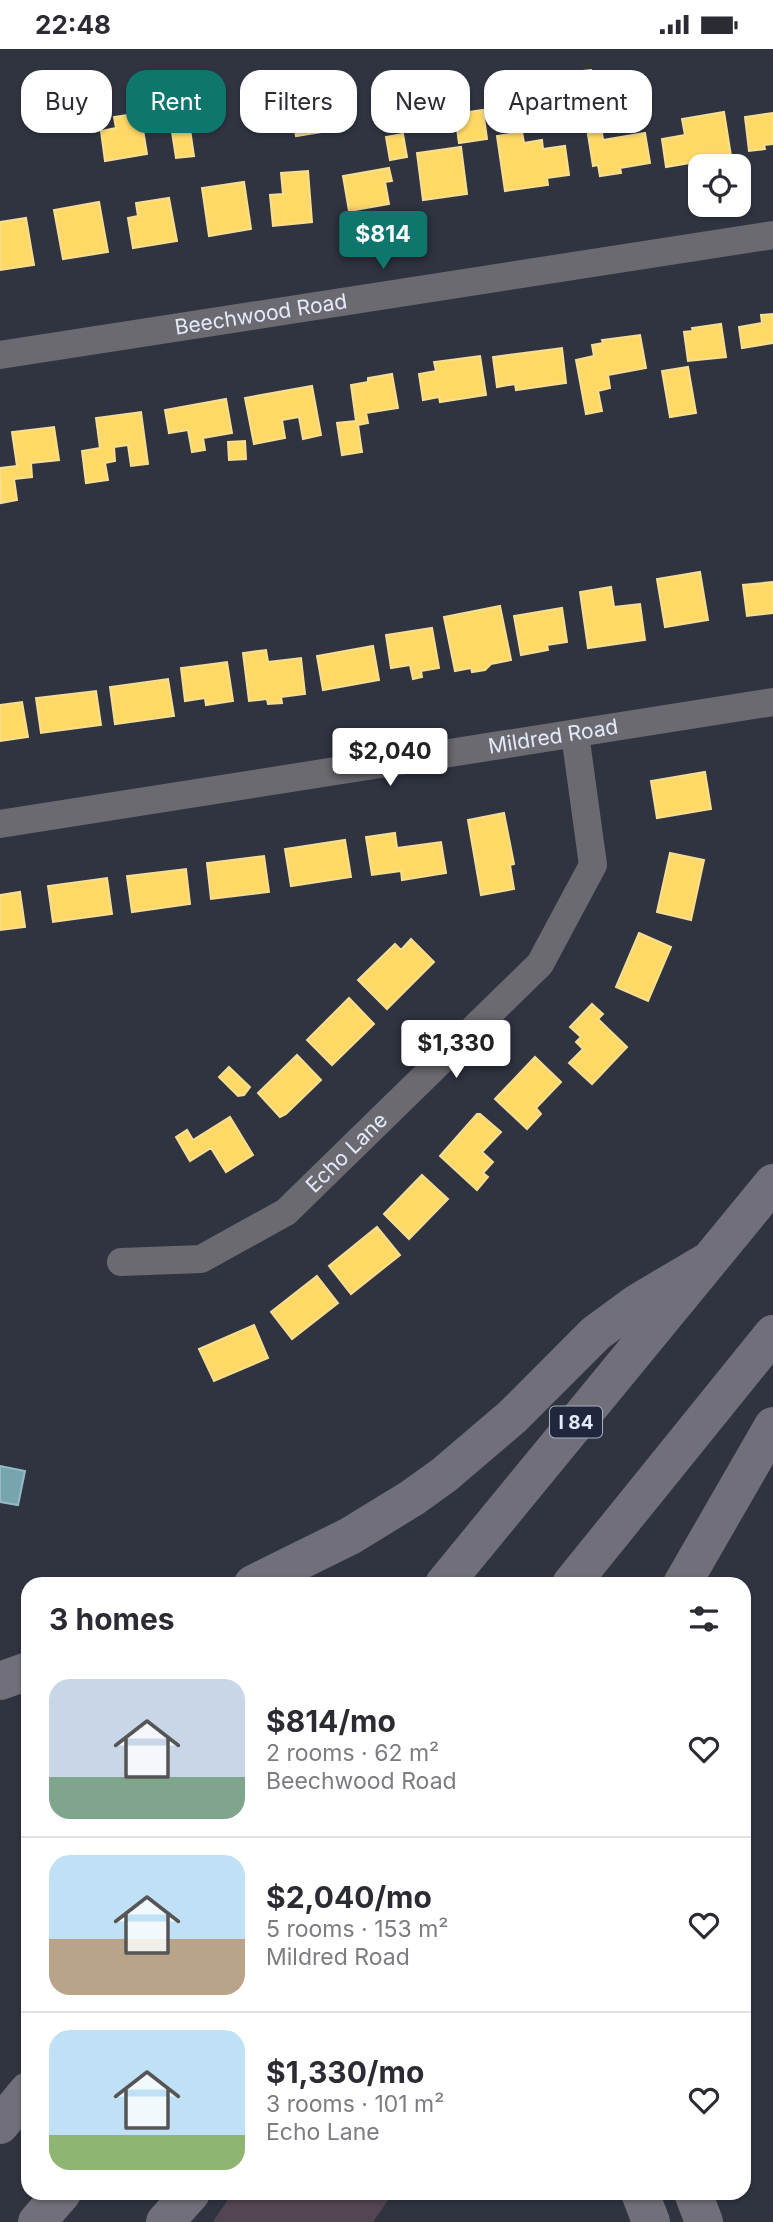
<!DOCTYPE html>
<html lang="en">
<head>
<meta charset="utf-8">
<style>
  :root { --surface:#fff; --page:#f7f7f7; --text:#2b2b33; --muted:#7c7c81; --line:#e1e1e2; --accent:#0f766e }
  body { margin:0; font-family:Inter,sans-serif; background:var(--page); color:var(--text); height:100vh; display:flex; flex-direction:column; font-size:26px; white-space:nowrap }
  * { box-sizing:border-box; margin:0 }
  p { font-size:23px; color:var(--muted) }
  .icon { flex:none; width:38px; height:38px; fill:none; stroke:currentColor; stroke-width:2; stroke-linecap:round; stroke-linejoin:round }
  .map { position:relative; flex:1; overflow:hidden }
  .drawer { position:absolute; left:21px; top:1528px; width:730px; height:623px; display:flex; flex-direction:column; background:var(--surface); border-radius:21px; box-shadow:0 2px 5px #0004 }
  .drawer>* { flex:none }
  .banner { position:absolute; left:21px; top:21px; width:732px; height:63px; display:flex; gap:14px }
  .tools { position:absolute; left:688px; top:105px; display:grid; gap:14px }
  .tools a { display:grid; place-items:center; width:63px; height:63px; border-radius:14px; background:var(--surface); box-shadow:0 2px 5px #0004; font-size:35px }
  .price { position:absolute; translate:-50% -60px; padding:0 16px; border-radius:7px; background:#fff; color:#222; font-size:23px; line-height:46px; filter:drop-shadow(0 2px 4px #0008) }
  .price::after { content:''; position:absolute; left:50%; top:42px; width:21px; height:16px; margin-left:-10px; background:inherit; clip-path:polygon(0 0,100% 0,50% 100%) }
  .price.selected { background:var(--accent); color:#fff }
  ul { padding:0; list-style:none }
  li { display:flex; align-items:center; gap:21px; height:175px; padding:0 28px }
  li+li { border-top:2px solid var(--line) }
  li span { display:grid; place-items:center; flex:none; width:196px; height:140px; border-radius:21px; color:#555 }
  li>.icon { margin-inline-start:auto }
  span .icon { width:84px; height:84px; fill:#fffc; stroke-width:1 }
  li b { font-size:30px }
  h2 { display:flex; justify-content:space-between; align-items:center; height:84px; padding:0 28px; font-size:30px }
  .chip { padding:0 24px; border-radius:21px; background:var(--surface); box-shadow:0 2px 5px #0004; font-size:24px; line-height:63px }
  .chip.selected { background:var(--accent); color:#fff }
  .status { display:flex; justify-content:space-between; align-items:center; height:49px; padding:0 35px; background:var(--surface); direction:ltr }
  .status svg { height:19px; fill:currentColor }
  .map>svg:first-child { display:block }
  .green { fill:#534551 }
  .homes { fill:#ffd966; stroke:#f7de92; stroke-width:2 }
  .public { fill:#76a5af; stroke:#97bac6; stroke-width:2 }
  .lines { fill:none; stroke-linecap:round; stroke-linejoin:round }
  .street { stroke:#6b6a70; stroke-width:28 }
  .highway { stroke:#71707a; stroke-width:38 }
  .labels { text-anchor:middle; stroke-width:7; stroke-linejoin:round; paint-order:stroke }
  .shield { fill:#1e273e; stroke:#a8b0c2; stroke-width:2 }
  .shield-label { font-size:19px; font-weight:bold; fill:#e3eafa }
  .street-label { font-size:21px; fill:#e3eafa; stroke:#1e273e }
</style>
</head>
<body>
<div class="status"><b>22:48</b><svg viewBox="0 0 49 12"><path d="M0 12V9h3v3zM5 12V6h3v6zM10 12V3h3v9zM15 12V0h3v12zM26 1h20v11H26zM47 4h2v5h-2z"/></svg></div>
<div class="map">
<svg width="773" height="2173" viewBox="0 0 773 2173">
  <rect width="100%" height="100%" fill="#303441"/>
  <path class="green" d="M 232,2144 L 393,2144 L 373,2173 L 213,2173 Z"/>
  <path class="homes" d="M 591,21 L 595,50 L 568,54 L 564,24 Z
    M 319,60 L 322,83 L 296,87 L 292,64 Z
    M 483,61 L 487,90 L 459,94 L 455,65 Z
    M 724,63 L 731,107 L 666,118 L 662,90 L 685,86 L 682,70 Z
    M 773,64 L 773,95 L 764,96 L 765,100 L 749,102 L 745,68 Z
    M 135,65 L 137,76 L 142,75 L 147,105 L 105,112 L 101,82 L 116,79 L 114,68 Z
    M 188,67 L 194,107 L 176,109 L 170,70 Z
    M 601,77 L 603,91 L 645,84 L 650,114 L 620,119 L 621,124 L 600,127 L 598,116 L 593,117 L 587,79 Z
    M 522,83 L 524,94 L 542,91 L 543,100 L 565,97 L 569,126 L 547,129 L 548,136 L 505,142 L 497,87 Z
    M 403,85 L 407,108 L 390,111 L 386,88 Z
    M 461,98 L 467,145 L 423,151 L 417,104 Z
    M 389,119 L 392,132 L 385,133 L 389,155 L 349,162 L 343,127 Z
    M 308,122 L 312,173 L 273,177 L 270,146 L 283,145 L 281,124 Z
    M 244,133 L 251,180 L 209,187 L 202,139 Z
    M 169,149 L 177,192 L 133,199 L 128,169 L 138,167 L 136,154 Z
    M 99,153 L 108,203 L 63,210 L 54,161 Z
    M 26,169 L 34,216 L 0,221 L 0,173 Z
    M 773,265 L 773,294 L 742,299 L 739,278 L 762,274 L 761,266 Z
    M 721,275 L 726,308 L 688,312 L 684,283 L 693,282 L 692,279 Z
    M 640,286 L 646,319 L 608,326 L 610,339 L 598,342 L 602,362 L 586,365 L 576,311 L 594,307 L 592,296 L 603,294 L 602,291 Z
    M 562,299 L 566,334 L 516,341 L 515,335 L 497,338 L 493,308 Z
    M 480,307 L 486,346 L 440,353 L 439,348 L 423,351 L 419,325 L 436,322 L 434,313 Z
    M 688,318 L 696,364 L 670,368 L 662,322 Z
    M 392,325 L 398,359 L 366,364 L 368,374 L 358,376 L 362,403 L 342,406 L 337,374 L 356,372 L 351,336 L 368,333 L 368,329 Z
    M 312,337 L 321,386 L 303,390 L 299,368 L 282,371 L 285,389 L 254,395 L 245,349 Z
    M 226,350 L 232,384 L 203,389 L 205,401 L 192,403 L 188,381 L 169,384 L 165,361 Z
    M 141,363 L 148,415 L 131,417 L 128,396 L 114,398 L 115,412 L 105,414 L 108,431 L 86,434 L 82,402 L 100,399 L 96,369 Z
    M 54,378 L 59,411 L 31,414 L 32,428 L 14,430 L 17,451 L 1,454 L 0,419 L 17,417 L 12,383 Z
    M 245,392 L 246,410 L 229,411 L 228,393 Z
    M 700,523 L 708,571 L 665,578 L 657,530 Z
    M 773,533 L 773,564 L 747,567 L 743,536 Z
    M 611,538 L 614,558 L 640,555 L 645,591 L 588,599 L 580,543 Z
    M 500,557 L 511,611 L 491,615 L 485,621 L 472,623 L 471,619 L 455,622 L 444,568 Z
    M 562,559 L 567,593 L 547,596 L 548,601 L 521,606 L 514,567 Z
    M 432,579 L 439,619 L 421,622 L 422,628 L 413,630 L 410,616 L 391,619 L 386,586 Z
    M 373,597 L 379,631 L 323,641 L 317,607 Z
    M 266,601 L 268,613 L 301,609 L 305,645 L 281,648 L 282,654 L 268,655 L 267,650 L 249,652 L 243,604 Z
    M 227,613 L 233,652 L 206,656 L 205,649 L 185,652 L 181,619 Z
    M 168,630 L 174,667 L 115,675 L 110,638 Z
    M 96,642 L 101,676 L 41,684 L 36,649 Z
    M 22,653 L 28,688 L 0,692 L 0,656 Z
    M 705,723 L 711,760 L 657,769 L 651,732 Z
    M 504,764 L 514,815 L 510,816 L 514,840 L 481,846 L 468,771 Z
    M 395,784 L 397,799 L 441,793 L 446,824 L 402,831 L 401,822 L 372,826 L 366,788 Z
    M 345,791 L 351,828 L 291,837 L 285,800 Z
    M 670,804 L 704,811 L 691,871 L 657,863 Z
    M 264,807 L 269,843 L 211,850 L 207,814 Z
    M 186,820 L 190,855 L 132,863 L 127,827 Z
    M 107,829 L 112,865 L 53,873 L 48,837 Z
    M 20,843 L 25,878 L 0,881 L 0,846 Z
    M 639,884 L 671,898 L 648,952 L 616,938 Z
    M 411,890 L 434,913 L 387,960 L 358,931 L 395,895 L 401,901 Z
    M 349,949 L 374,975 L 332,1016 L 307,991 Z
    M 592,955 L 603,965 L 598,970 L 627,998 L 592,1035 L 569,1014 L 583,1000 L 576,993 L 581,988 L 570,978 Z
    M 297,1006 L 321,1031 L 286,1065 L 280,1068 L 258,1044 Z
    M 535,1008 L 561,1033 L 536,1059 L 541,1065 L 527,1080 L 495,1050 Z
    M 229,1018 L 250,1038 L 244,1046 L 238,1047 L 219,1028 Z
    M 477,1065 L 480,1065 L 501,1083 L 482,1103 L 493,1113 L 483,1124 L 488,1128 L 477,1141 L 440,1107 Z
    M 230,1068 L 253,1106 L 226,1123 L 211,1099 L 190,1112 L 176,1088 L 187,1081 L 193,1091 Z
    M 422,1126 L 448,1150 L 409,1190 L 384,1165 Z
    M 377,1178 L 400,1206 L 351,1245 L 329,1217 Z
    M 317,1227 L 338,1254 L 292,1290 L 271,1263 Z
    M 254,1276 L 268,1309 L 214,1332 L 199,1300 Z"/>
  <path class="public" d="M 0,1417 L 25,1422 L 18,1456 L 0,1453 Z"/>
  <g class="lines">
    <g class="street">
      <path id="s1" d="M 0,306 L 773,186"/>
      <path id="s2" d="M 0,775 L 773,653"/>
      <path id="s3" d="M 121,1213 L 201,1210 L 286,1163 L 540,915 L 593,816 L 575,685"/>
    </g>
    <path class="highway" d="M 253,1535 L 350,1487 L 412,1449 L 444,1426 L 512,1368 L 596,1284 L 637,1254 L 708,1212
      M 444,1535 L 773,1134
      M 571,1535 L 773,1285
      M 682,1535 L 773,1377
      M 0,1632 L 28,1622
      M 0,2076 L 28,2042
      M 640,2144 L 651,2173
      M 693,2144 L 704,2173
      M 37,2173 L 62,2144
      M 165,2173 L 191,2144"/>
  </g>
  <g class="labels">
    <rect class="shield" x="550" y="1357.5" width="52" height="31" rx="5"/>
    <g class="shield-label">
      <text x="576" y="1380">I 84</text>
    </g>
    <g class="street-label">
      <text dy="7" stroke="none"><textPath href="#s1" startOffset="264">Beechwood Road</textPath></text>
      <text dy="7" stroke="none"><textPath href="#s2" startOffset="560">Mildred Road</textPath></text>
      <text dy="7" stroke="none"><textPath href="#s3" startOffset="262">Echo Lane</textPath></text>
    </g>
  </g>
</svg>
<div class="tools">
<a><svg class="icon" aria-label="locate" viewBox="0 0 24 24"><circle cx="12" cy="12" r="6"/><path d="M12 2v4M12 18v4M2 12h4M18 12h4"/></svg></a>
</div>
<b class="price selected" style="left:383px;top:222px">$814</b>
<b class="price" style="left:390px;top:739px">$2,040</b>
<b class="price" style="left:456px;top:1031px">$1,330</b>
<div class="banner">
<a class="chip">Buy</a>
<a class="chip selected">Rent</a>
<a class="chip">Filters</a>
<a class="chip">New</a>
<a class="chip">Apartment</a>
</div>
<section class="drawer">
<h2>3 homes<svg class="icon" aria-label="filters" viewBox="0 0 24 24"><path d="M4 7h16M4 17h16"/><circle cx="9" cy="7" r="2"/><circle cx="15" cy="17" r="2"/></svg></h2>
<ul>
<li><span style="background:linear-gradient(#c9d6e8 70%,#7fa58c 0)"><svg class="icon" aria-label="home" viewBox="0 0 24 24"><path d="M3 11l9-7 9 7M6 9v11h12V9"/></svg></span><div><b>$814/mo</b><p>2 rooms · 62 m²</p><p>Beechwood Road</p></div><svg class="icon" aria-label="heart" viewBox="0 0 24 24"><path d="M12 20l-8-8c-3-5 5-10 8-4 3-6 11-1 8 4z"/></svg></li>
<li><span style="background:linear-gradient(#bfe0f5 60%,#b9a48a 0)"><svg class="icon" aria-label="home" viewBox="0 0 24 24"><path d="M3 11l9-7 9 7M6 9v11h12V9"/></svg></span><div><b>$2,040/mo</b><p>5 rooms · 153 m²</p><p>Mildred Road</p></div><svg class="icon" aria-label="heart" viewBox="0 0 24 24"><path d="M12 20l-8-8c-3-5 5-10 8-4 3-6 11-1 8 4z"/></svg></li>
<li><span style="background:linear-gradient(#bfe0f5 75%,#8fb573 0)"><svg class="icon" aria-label="home" viewBox="0 0 24 24"><path d="M3 11l9-7 9 7M6 9v11h12V9"/></svg></span><div><b>$1,330/mo</b><p>3 rooms · 101 m²</p><p>Echo Lane</p></div><svg class="icon" aria-label="heart" viewBox="0 0 24 24"><path d="M12 20l-8-8c-3-5 5-10 8-4 3-6 11-1 8 4z"/></svg></li>
</ul>
</section>
</div>
</body>
</html>
